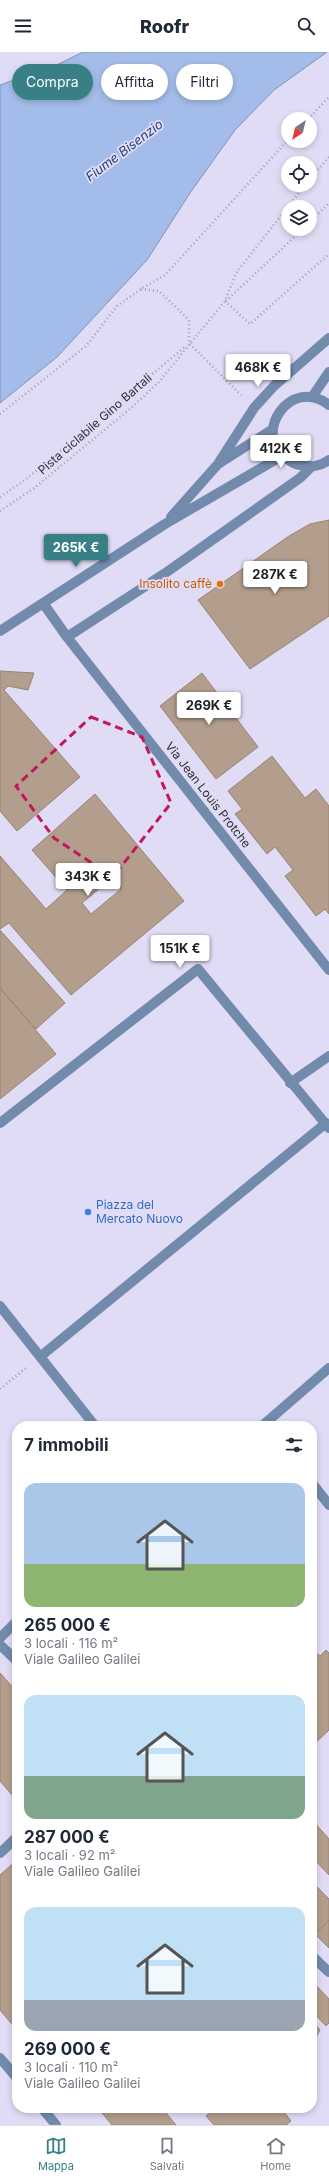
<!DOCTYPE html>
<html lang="it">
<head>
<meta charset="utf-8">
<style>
  :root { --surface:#fff; --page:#f2f2f3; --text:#1f2937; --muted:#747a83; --line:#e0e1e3; --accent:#388085 }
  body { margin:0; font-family:Inter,sans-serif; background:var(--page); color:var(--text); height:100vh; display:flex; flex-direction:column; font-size:15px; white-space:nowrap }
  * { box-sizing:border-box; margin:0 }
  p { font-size:13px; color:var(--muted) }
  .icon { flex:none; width:22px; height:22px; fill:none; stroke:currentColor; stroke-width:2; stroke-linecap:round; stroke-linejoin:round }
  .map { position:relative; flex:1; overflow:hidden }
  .side { position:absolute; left:12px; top:1369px; width:305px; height:692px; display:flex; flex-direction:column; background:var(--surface); border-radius:16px; box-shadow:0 2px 6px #0003 }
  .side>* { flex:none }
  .banner { position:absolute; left:12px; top:12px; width:305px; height:36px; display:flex; gap:8px }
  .needle { width:26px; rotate:215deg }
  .controls { position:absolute; left:281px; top:60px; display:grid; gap:8px }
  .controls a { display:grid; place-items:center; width:36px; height:36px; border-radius:50%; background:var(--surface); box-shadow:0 2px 6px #0003; font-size:20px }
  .price { position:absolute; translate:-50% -34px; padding:0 9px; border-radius:4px; background:#fff; color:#222; font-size:13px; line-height:26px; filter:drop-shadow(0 1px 2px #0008) }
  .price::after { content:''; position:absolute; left:50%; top:24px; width:12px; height:9px; margin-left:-6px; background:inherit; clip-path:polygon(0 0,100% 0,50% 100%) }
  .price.on { background:var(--accent); color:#fff }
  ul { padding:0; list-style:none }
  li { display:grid; align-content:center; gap:8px; height:212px; padding:0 12px }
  li span { display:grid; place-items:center; height:124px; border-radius:12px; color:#555 }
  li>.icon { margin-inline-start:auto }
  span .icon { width:72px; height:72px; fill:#fffc; stroke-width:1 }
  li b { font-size:17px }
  h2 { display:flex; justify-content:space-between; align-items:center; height:48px; padding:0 12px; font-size:17px }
  .tag { padding:0 14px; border-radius:18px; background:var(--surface); box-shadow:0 2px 6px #0003; font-size:14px; line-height:36px }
  .tag.on { background:var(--accent); color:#fff }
  header { display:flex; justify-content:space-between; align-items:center; height:52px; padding:0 12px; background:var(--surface); font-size:18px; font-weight:800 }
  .tabs { display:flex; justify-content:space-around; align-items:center; height:56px; border-top:1px solid var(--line); background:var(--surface); font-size:11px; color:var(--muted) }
  .tabs a { display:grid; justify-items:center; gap:2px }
  .tabs .on { color:var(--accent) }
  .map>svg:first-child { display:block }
  .water { fill:#a4bce9; stroke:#8292b4 }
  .building { fill:#b39e8d; stroke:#988474; fill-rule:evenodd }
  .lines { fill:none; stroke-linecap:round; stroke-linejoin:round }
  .path { stroke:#a29fb2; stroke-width:2.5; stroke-dasharray:1 3; stroke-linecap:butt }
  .minor { stroke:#728aac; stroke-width:10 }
  .marked { fill:none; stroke:#c2185b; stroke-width:3; stroke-dasharray:8 5; stroke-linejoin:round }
  .food-dot { fill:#e8710a; stroke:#e0dcf5; stroke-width:1.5 }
  .shop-dot { fill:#3f7fe0; stroke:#e0dcf5; stroke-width:1.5 }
  .labels { text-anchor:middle; stroke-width:3.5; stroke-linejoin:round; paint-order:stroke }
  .street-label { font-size:12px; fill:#313039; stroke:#e0dcf5 }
  .food-label { font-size:12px; fill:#c56008; stroke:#e0dcf5; text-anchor:end }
  .shop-label { font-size:12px; fill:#366cbe; stroke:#e0dcf5; text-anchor:start }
  .water-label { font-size:13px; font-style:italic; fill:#274279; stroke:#e0dcf5 }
</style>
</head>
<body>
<header><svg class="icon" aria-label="menu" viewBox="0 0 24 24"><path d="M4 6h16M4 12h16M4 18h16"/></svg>Roofr<svg class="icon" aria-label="search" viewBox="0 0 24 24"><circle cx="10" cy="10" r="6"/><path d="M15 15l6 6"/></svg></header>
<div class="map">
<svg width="329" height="2073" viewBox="0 0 329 2073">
  <rect width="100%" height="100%" fill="#e0dcf5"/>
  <path class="water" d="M 83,0 L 327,0 L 274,38 L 235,78 L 190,141 L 147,208 L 57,305 L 0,351 L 0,33 L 59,12 Z"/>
  <path class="building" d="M 329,468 L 329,564 L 250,617 L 198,548 L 289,484 L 310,472 Z
    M 0,619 L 34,621 L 28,638 L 8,634 L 4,638 L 80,725 L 17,779 L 0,759 Z
    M 202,621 L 258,695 L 216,727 L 160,654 Z
    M 272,704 L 305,746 L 316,737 L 329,754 L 329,862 L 325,857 L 316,864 L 285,824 L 293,818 L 275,795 L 267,802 L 235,762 L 242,757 L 228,739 Z
    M 95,742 L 184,849 L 71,943 L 9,871 L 0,877 L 0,804 L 46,857 L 67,838 L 32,798 ZM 112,826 L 121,837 L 91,862 L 82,851 Z
    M 0,878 L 65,951 L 36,977 L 0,936 Z
    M 0,936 L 56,1002 L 0,1047 Z
    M 326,1598 L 329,1601 L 329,1678 L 312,1694 L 312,1605 L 316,1601 L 320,1604 Z
    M 0,1621 L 17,1640 L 17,1741 L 13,1744 L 0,1729 Z
    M 312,1768 L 329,1787 L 329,1823 L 312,1805 Z
    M 17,1808 L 17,1978 L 0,1958 L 0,1823 Z
    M 312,1830 L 329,1847 L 329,1868 L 312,1885 Z
    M 329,1868 L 329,1896 L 315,1882 Z
    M 312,1929 L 329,1947 L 329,1971 L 326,1974 L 312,1959 Z
    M 312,1969 L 320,1978 L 312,1992 Z
    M 98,2056 L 162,2056 L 176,2073 L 112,2073 Z
    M 211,2056 L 281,2056 L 291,2069 L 286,2073 L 214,2073 L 206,2064 L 213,2058 Z"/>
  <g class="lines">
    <path class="path" d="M 308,67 L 329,45
      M 310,127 L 329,105
      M 310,170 L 329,151
      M 141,237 L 159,239 L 189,268 L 189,291 L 241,343
      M 225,249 L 250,272 L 329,202
      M 226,249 L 303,177
      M 0,362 L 86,294 L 117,254 L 141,237 L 165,223 L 288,88
      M 0,445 L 25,428 L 186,294
      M 0,459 L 33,437 L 130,357 L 158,331 L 225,249 L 236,221 L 305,133
      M 0,1337 L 26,1316"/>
    <path class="minor" d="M 312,345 L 329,320
      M 329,353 C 290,323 251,383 287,407 C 291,410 295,413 300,413 C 311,415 320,415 329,408
      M 218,412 L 254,356 L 274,334 L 329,286
      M 171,465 L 218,412 L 273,377
      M 43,551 L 67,585 L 164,522 L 300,426 L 311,415
      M 0,579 L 165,472 L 282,404
      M 67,585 L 329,918
      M 290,1031 L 329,1004
      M 0,1071 L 198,917 L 329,1076
      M 0,1254 L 95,1374
      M 41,1304 L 326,1071
      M 262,1374 L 329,1316
      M 312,1431 L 329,1453
      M 0,1586 L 17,1569
      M 0,1593 L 17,1609
      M 0,1801 L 17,1785
      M 312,1904 L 329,1920
      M 0,2006 L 17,2026
      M 42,2056 L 56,2073"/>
  </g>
  <path class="marked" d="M 91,665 L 142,685 L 171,751 L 113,825 L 54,786 L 16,734 Z"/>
  <circle class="food-dot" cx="220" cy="532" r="4"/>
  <circle class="shop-dot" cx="88" cy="1160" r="4"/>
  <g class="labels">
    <g class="street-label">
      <text transform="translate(95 372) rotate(-41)" y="4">Pista ciclabile Gino Bartali</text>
      <text transform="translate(208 743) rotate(52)" y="4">Via Jean Louis Protche</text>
    </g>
    <g class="food-label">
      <text x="212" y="536">Insolito caffè</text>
    </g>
    <g class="shop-label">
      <text x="96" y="1157">Piazza del<tspan x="96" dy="14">Mercato Nuovo</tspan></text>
    </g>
    <g class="water-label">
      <text transform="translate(124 98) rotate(-37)" y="5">Fiume Bisenzio</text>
    </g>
  </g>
</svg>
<div class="controls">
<a><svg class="needle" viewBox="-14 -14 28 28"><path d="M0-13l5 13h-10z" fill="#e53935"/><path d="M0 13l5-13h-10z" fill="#747a83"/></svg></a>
<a><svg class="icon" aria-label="locate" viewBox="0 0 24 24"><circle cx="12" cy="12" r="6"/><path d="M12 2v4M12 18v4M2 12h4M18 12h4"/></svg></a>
<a><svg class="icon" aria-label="layers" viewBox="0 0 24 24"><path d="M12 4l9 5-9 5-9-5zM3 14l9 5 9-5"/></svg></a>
</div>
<b class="price" style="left:258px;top:336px">468K €</b>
<b class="price" style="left:281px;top:417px">412K €</b>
<b class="price on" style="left:76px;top:516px">265K €</b>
<b class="price" style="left:275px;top:543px">287K €</b>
<b class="price" style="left:209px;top:674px">269K €</b>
<b class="price" style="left:88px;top:845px">343K €</b>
<b class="price" style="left:180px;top:917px">151K €</b>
<div class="banner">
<a class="tag on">Compra</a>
<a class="tag">Affitta</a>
<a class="tag">Filtri</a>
</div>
<section class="side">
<h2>7 immobili<svg class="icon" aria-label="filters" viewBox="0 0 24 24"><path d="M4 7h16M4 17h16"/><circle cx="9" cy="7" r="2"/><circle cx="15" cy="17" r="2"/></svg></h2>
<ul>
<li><span style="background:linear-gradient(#a9c7e8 65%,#8fb573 0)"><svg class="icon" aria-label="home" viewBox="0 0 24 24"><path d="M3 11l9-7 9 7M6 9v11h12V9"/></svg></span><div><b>265 000 €</b><p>3 locali · 116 m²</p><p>Viale Galileo Galilei</p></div></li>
<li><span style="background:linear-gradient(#bfe0f5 65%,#7fa58c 0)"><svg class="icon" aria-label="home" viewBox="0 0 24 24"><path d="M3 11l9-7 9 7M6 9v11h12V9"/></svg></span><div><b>287 000 €</b><p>3 locali · 92 m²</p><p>Viale Galileo Galilei</p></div></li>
<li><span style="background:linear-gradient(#bfe0f5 75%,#9aa5b1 0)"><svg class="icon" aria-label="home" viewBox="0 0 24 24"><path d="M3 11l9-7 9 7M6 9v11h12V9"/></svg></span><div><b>269 000 €</b><p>3 locali · 110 m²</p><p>Viale Galileo Galilei</p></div></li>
</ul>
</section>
</div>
<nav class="tabs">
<a class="on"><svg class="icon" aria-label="map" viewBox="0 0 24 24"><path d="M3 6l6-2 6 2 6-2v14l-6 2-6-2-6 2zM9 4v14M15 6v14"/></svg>Mappa</a>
<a><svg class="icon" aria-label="saved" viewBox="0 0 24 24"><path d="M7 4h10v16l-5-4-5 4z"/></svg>Salvati</a>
<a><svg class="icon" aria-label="home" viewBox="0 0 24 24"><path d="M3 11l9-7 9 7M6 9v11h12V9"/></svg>Home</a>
</nav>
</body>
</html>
